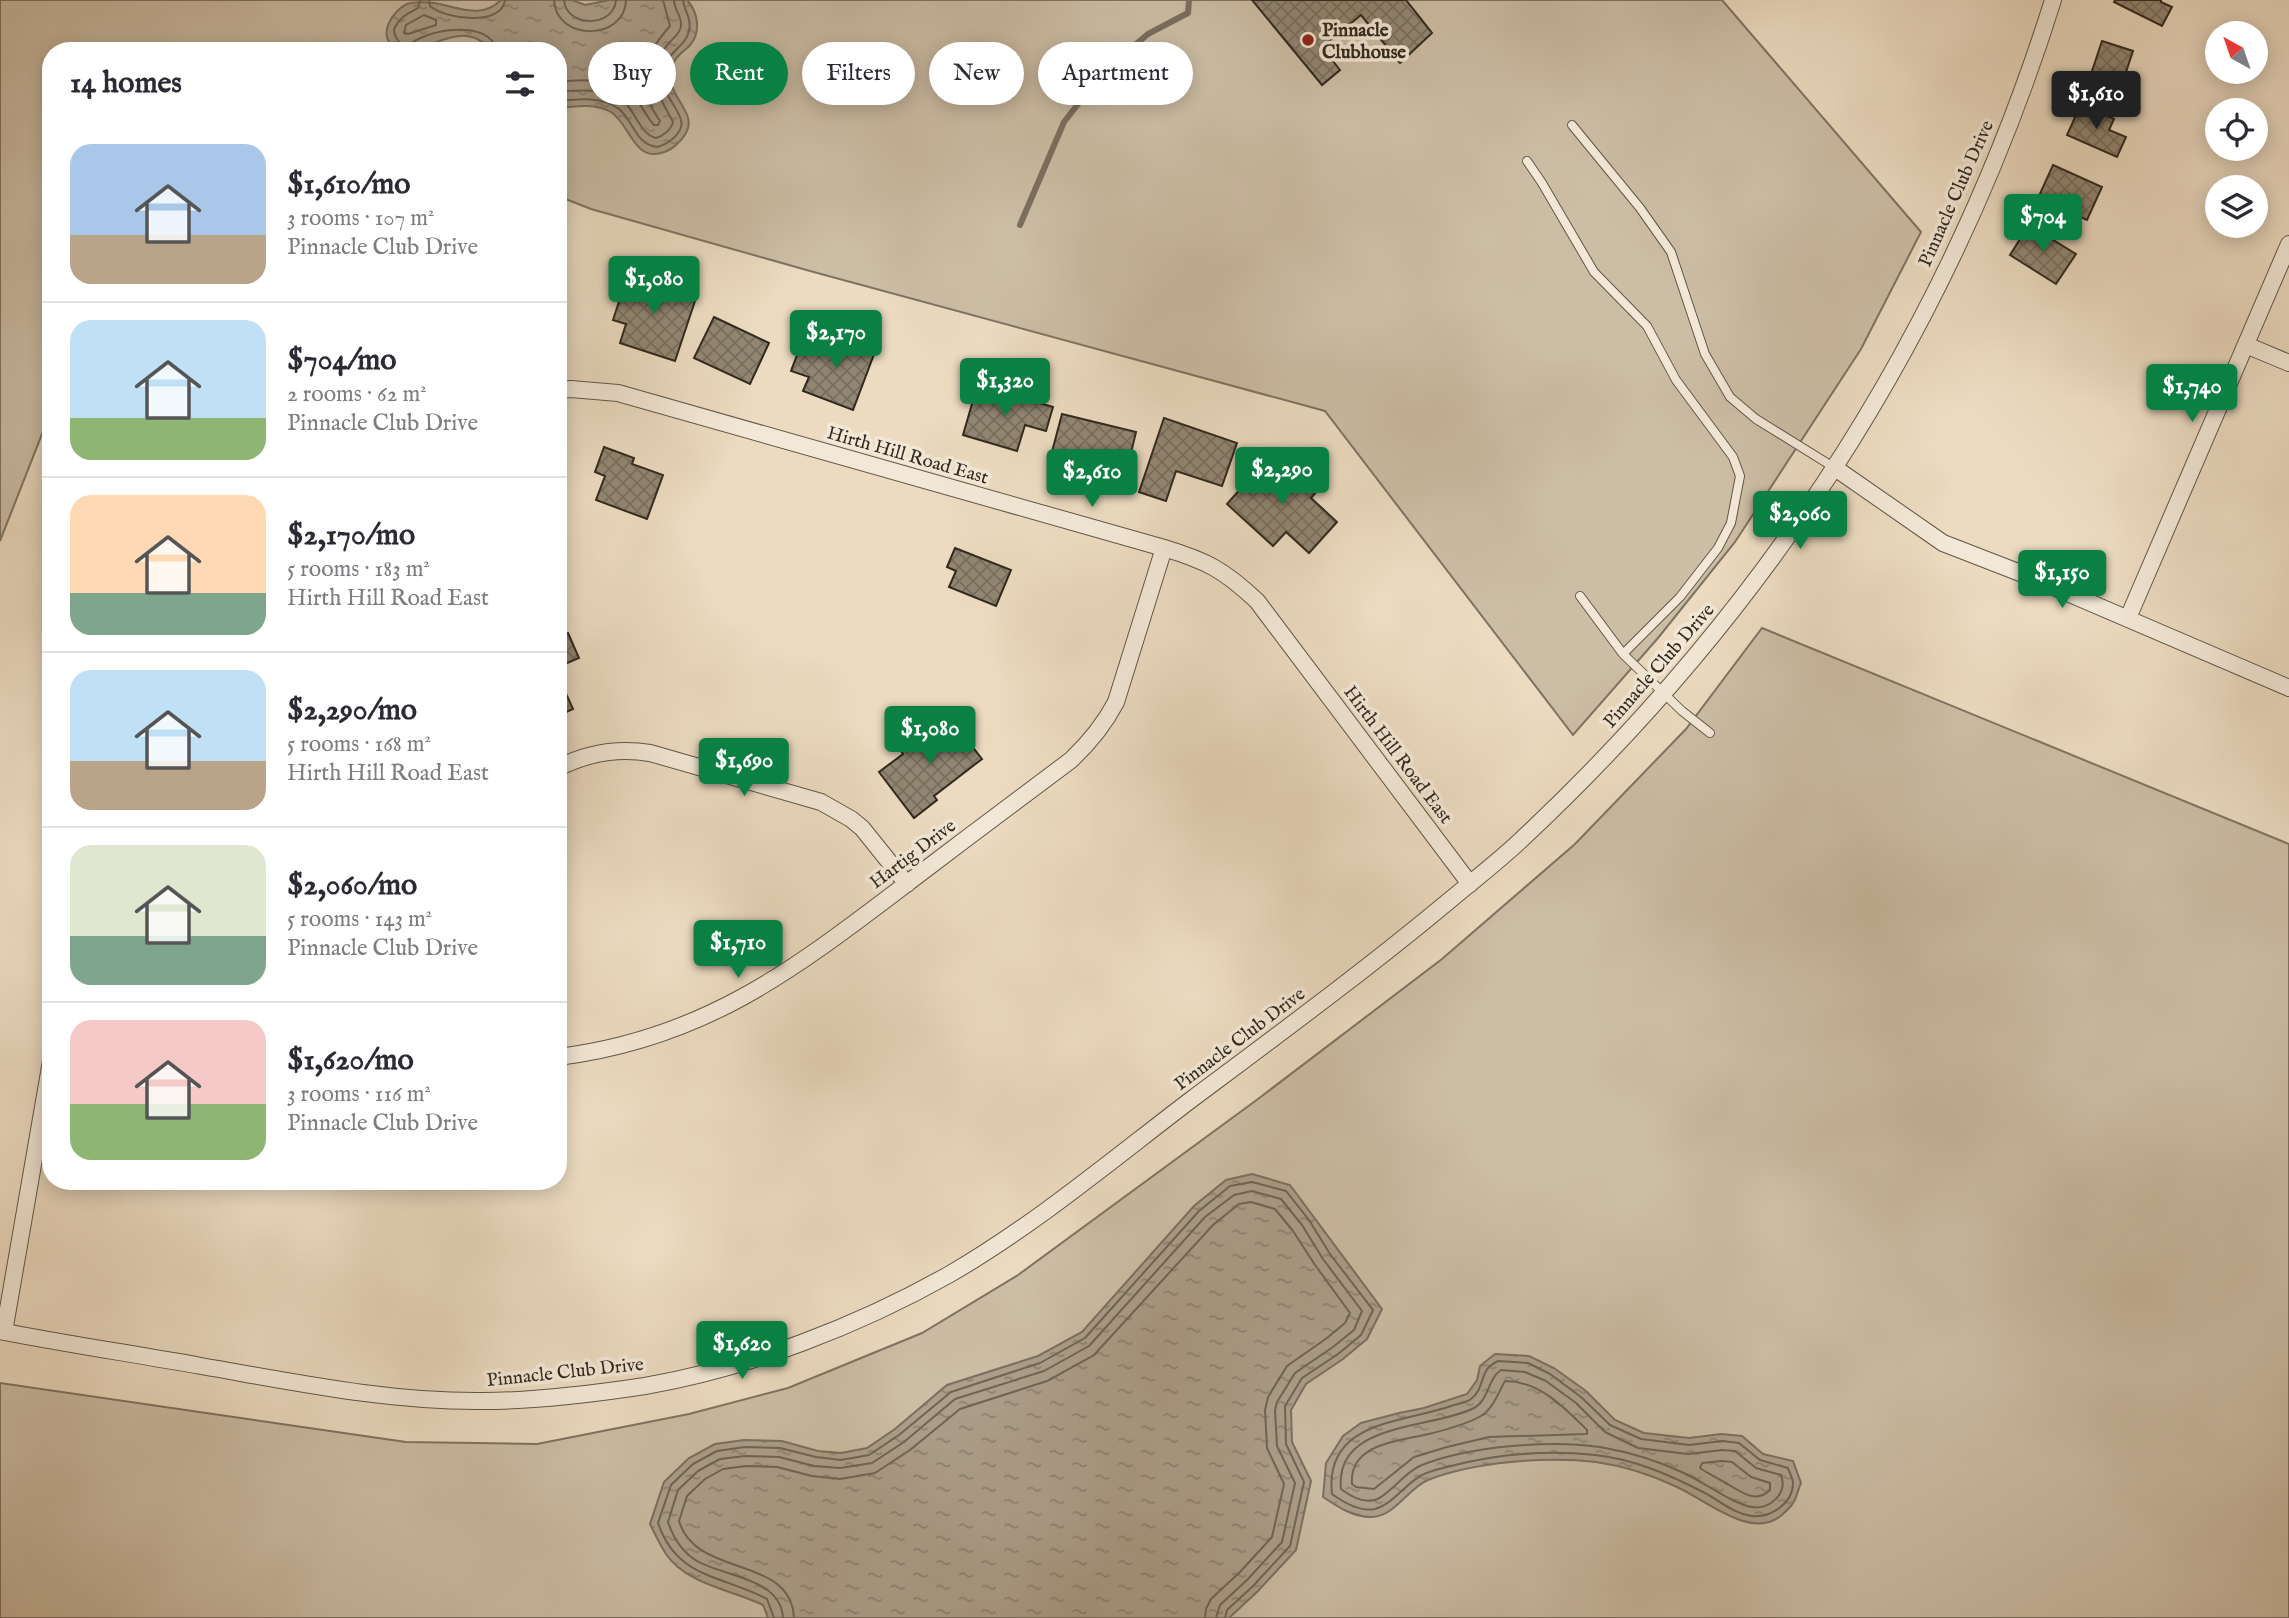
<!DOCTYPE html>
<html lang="en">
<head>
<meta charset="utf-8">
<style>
  :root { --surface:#fff; --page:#f7f7f7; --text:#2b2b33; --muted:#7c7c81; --line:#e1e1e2; --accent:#0b8043 }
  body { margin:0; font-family:"IM FELL English",serif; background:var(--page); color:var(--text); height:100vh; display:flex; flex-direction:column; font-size:26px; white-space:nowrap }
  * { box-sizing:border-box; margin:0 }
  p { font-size:23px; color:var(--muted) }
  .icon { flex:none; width:38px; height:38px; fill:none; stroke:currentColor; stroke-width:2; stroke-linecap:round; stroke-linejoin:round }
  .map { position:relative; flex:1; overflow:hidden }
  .sheet { position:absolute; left:42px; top:42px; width:525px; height:1148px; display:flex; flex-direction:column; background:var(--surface); border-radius:28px; box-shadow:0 4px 18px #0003 }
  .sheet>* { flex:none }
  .guide { position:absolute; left:588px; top:42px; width:665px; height:63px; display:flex; gap:14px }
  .needle { width:46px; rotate:320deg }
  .controls { position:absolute; left:2205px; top:21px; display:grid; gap:14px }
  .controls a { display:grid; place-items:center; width:63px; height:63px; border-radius:50%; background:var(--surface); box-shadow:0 4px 18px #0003; font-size:35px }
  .price { position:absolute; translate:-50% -60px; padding:0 16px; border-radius:7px; background:var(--accent); color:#fff; font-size:23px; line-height:46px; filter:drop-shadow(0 2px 4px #0008) }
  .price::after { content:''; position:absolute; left:50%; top:42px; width:21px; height:16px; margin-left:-10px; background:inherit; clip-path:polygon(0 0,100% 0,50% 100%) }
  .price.active { background:#222; color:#fff }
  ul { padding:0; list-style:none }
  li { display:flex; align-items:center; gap:21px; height:175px; padding:0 28px }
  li+li { border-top:2px solid var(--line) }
  li span { display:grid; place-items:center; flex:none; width:196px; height:140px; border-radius:21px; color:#555 }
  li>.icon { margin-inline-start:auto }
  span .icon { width:84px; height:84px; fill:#fffc; stroke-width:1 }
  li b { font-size:30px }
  h2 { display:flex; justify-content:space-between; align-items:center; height:84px; padding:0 28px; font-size:30px }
  .tag { padding:0 24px; border-radius:32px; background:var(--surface); box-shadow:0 4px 18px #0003; font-size:24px; line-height:63px }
  .tag.active { background:var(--accent); color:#fff }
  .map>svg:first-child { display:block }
  .green { fill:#ccbda5; stroke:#7e7362; stroke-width:2 }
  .water { fill:url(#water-ripples); stroke:#7b6f5f; stroke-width:2 }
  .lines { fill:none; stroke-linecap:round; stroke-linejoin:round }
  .shore { stroke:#6e6454; stroke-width:2 }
  .stream { stroke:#7b6f5f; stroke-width:6 }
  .building { fill:url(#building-cross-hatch); stroke:#31291e; stroke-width:2 }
  .service-casing { stroke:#605647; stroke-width:10 }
  .minor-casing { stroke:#605647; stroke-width:18 }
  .service { stroke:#f3e8d7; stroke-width:8 }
  .minor { stroke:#f3e8d7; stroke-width:16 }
  .poi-dot { fill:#8f2418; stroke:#f3e8d7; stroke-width:2.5 }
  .labels { text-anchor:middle; stroke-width:7; stroke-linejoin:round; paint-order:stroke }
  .poi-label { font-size:19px; font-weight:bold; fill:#31291e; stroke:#f3e8d7; text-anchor:start }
  .street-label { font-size:19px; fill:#31291e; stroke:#f3e8d7 }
</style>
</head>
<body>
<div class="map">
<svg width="2289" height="1618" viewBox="0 0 2289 1618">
  <defs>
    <pattern id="water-ripples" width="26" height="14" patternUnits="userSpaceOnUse" patternTransform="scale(1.75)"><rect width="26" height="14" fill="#ac9e8a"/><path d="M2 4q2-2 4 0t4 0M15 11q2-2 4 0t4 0" fill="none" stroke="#8d8170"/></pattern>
    <pattern id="building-cross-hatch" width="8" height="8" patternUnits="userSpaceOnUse" patternTransform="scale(1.75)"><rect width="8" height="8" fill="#928673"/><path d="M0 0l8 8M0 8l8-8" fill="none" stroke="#786e5e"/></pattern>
  </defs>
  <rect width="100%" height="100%" fill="#ecdbc1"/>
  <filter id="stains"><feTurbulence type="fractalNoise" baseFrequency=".00286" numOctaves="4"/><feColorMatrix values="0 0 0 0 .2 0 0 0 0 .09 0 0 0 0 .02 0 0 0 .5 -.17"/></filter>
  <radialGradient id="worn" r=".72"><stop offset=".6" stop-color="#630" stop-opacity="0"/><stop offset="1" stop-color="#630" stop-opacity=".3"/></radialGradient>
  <path class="green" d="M 0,0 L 1722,0 L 1921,232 L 1861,349 L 1735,542 L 1658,638 L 1573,735 L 1325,411 L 810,271 L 591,209 L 558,196 L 558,51 L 51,51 L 51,411 L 0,541 Z
    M 1762,628 L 2289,844 L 2289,1618 L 0,1618 L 0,1383 L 406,1442 L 537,1444 L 689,1414 L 788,1388 L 922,1333 L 1018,1275 L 1258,1099 L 1442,959 L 1575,844 L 1686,729 Z"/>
  <path class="water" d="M 501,0 L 572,0 L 585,5 L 610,0 L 687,0 C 698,12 701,31 691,44 C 686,50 680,53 675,60 C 656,91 700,110 686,133 C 681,142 671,151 661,153 C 634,161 629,123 611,112 C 596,103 575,106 558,108 L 558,51 L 491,51 C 461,12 423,62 395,47 C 376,36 393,10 407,4 C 416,1 425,2 434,3 C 458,7 481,20 501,0 Z
    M 1252,1174 L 1290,1185 L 1382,1309 L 1367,1339 L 1343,1359 L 1306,1384 L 1291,1410 L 1292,1442 L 1311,1481 L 1296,1550 L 1258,1591 L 1229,1618 L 768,1618 L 763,1605 C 732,1590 686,1584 666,1554 C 660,1545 655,1534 650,1524 L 664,1482 L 689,1458 L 715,1444 L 744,1440 L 782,1441 L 818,1451 L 841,1453 L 867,1448 L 895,1429 L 947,1385 L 1038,1356 L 1082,1332 L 1194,1206 L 1226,1180 Z
    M 1495,1354 L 1529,1356 L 1554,1368 L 1586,1391 L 1615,1420 L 1644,1433 L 1689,1438 L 1721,1434 L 1742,1436 L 1763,1454 L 1793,1461 L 1801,1483 C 1798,1489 1797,1497 1793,1503 C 1791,1507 1786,1511 1783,1514 C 1753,1542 1706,1500 1677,1487 C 1652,1475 1624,1466 1596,1462 C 1548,1456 1473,1462 1428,1480 C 1408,1488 1395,1517 1371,1517 C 1353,1517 1338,1507 1323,1497 L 1326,1463 L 1343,1436 L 1361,1423 L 1399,1413 L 1424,1408 L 1467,1394 L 1477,1380 L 1480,1366 Z"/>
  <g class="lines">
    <path class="shore" d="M 420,0 L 418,8 C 408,14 400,16 394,29 C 394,37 400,46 408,46 C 424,29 492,18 496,51
      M 429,0 L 430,6 C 444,19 502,27 505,0
      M 554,0 C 556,42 625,41 626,0
      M 564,0 C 566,28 614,28 616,0
      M 424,15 L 436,20 L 436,25 L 408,34 L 404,33 L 406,25 Z
      M 558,82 C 582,79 616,78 634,97 C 642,105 646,116 654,125 L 658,125 L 660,121 C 633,82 641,59 670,26 L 663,0
      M 558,92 C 579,90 612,87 627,105 C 637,116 641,134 656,138 C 663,136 671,130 673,122 C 658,93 642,73 669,43 C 674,37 680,34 681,26 C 682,16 674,10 674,0
      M 558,101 C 577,99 603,96 619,109 C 634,121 635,144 657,147 C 666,145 678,137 681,127 C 685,116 665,97 663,83 C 661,51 684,51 689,31 C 692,18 684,11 683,0
      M 1498,1361 L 1528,1363 L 1550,1374 L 1581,1397 L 1610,1425 L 1641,1439 L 1689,1445 L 1722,1441 L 1739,1443 L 1760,1460 L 1788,1468 C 1789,1472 1793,1479 1793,1483 C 1793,1503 1771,1518 1752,1516 C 1734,1514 1720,1501 1705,1493 C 1670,1475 1634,1459 1595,1455 C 1546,1450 1495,1454 1447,1467 C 1439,1469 1429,1471 1422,1475 C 1405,1484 1393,1504 1375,1509 C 1360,1512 1343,1502 1332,1494 C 1324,1421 1402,1423 1451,1406 C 1457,1404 1466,1403 1471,1399 C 1481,1392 1481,1380 1486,1371 C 1488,1367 1494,1363 1498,1361 Z
      M 1501,1370 L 1525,1372 L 1546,1381 L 1576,1403 L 1605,1432 L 1638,1448 L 1688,1454 L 1722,1450 L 1735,1451 L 1756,1468 L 1781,1475 C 1788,1493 1770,1510 1752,1507 C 1735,1505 1703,1482 1686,1474 C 1659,1461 1629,1452 1600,1447 C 1548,1440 1470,1446 1422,1465 C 1405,1471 1389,1496 1375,1500 C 1363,1503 1350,1496 1341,1489 C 1334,1421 1431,1430 1474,1408 C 1489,1400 1488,1378 1501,1370 Z
      M 1505,1381 C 1539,1381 1564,1407 1587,1430 L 1587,1434 L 1489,1437 L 1447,1447 L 1414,1457 L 1374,1489 L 1356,1487 L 1352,1484 C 1349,1443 1400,1441 1429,1434 C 1445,1430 1467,1424 1481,1416 C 1493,1409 1498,1393 1505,1381 Z
      M 1722,1461 L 1732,1462 L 1751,1477 L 1770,1483 L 1770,1490 C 1755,1505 1739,1490 1724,1482 C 1716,1477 1707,1473 1700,1468 L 1702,1463 Z
      M 774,1618 L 767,1599 C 722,1575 677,1579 658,1523 L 671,1485 L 693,1464 L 717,1451 L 745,1447 L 780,1448 L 816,1457 L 841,1460 L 869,1455 L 899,1435 L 951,1392 L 1040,1363 L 1085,1338 L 1199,1211 L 1230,1186 L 1252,1182 L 1286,1191 L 1309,1220 L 1330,1254 L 1373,1310 L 1361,1335 L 1338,1354 L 1302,1378 L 1285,1406 L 1286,1444 L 1304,1482 L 1290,1546 L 1253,1586 L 1227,1610 L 1225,1618
      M 783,1618 C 781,1578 725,1577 697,1561 C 682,1552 673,1537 668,1522 L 678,1490 L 698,1471 L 720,1459 L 745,1456 L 779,1457 L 814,1466 L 840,1468 L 872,1463 L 904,1442 L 955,1399 L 1044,1371 L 1089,1346 L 1205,1217 L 1234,1195 L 1252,1191 L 1281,1199 L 1302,1225 L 1323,1259 L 1362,1311 L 1354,1330 L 1333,1347 L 1295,1373 L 1277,1402 L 1275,1410 L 1277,1446 L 1295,1483 L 1282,1542 L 1247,1580 L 1220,1605 L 1216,1618
      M 794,1618 C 791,1554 696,1579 679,1521 L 687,1496 L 705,1479 L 723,1469 L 746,1466 L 777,1467 L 812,1476 L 840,1479 L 875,1473 L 910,1450 L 960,1409 L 1047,1381 L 1094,1355 L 1213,1225 L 1239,1204 L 1251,1202 L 1275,1209 L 1293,1231 L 1315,1265 L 1350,1313 L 1345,1323 L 1327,1338 L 1287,1366 L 1268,1397 L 1265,1410 L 1267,1448 L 1284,1484 L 1272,1537 L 1240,1572 L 1211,1599 L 1206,1609 L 1205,1618"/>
    <path class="stream" d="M 1020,225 L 1064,122 L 1104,71 L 1148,34 L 1188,13 L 1189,0"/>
  </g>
  <path class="building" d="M 1252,0 L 1406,0 L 1432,33 L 1400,63 L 1361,15 L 1322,47 L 1340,70 L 1322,85 Z
    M 2115,0 L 2161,0 L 2161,2 L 2172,7 L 2162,26 L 2114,2 Z
    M 2102,41 L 2133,51 L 2122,84 L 2091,74 Z
    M 2081,104 L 2114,119 L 2109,130 L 2126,137 L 2117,157 L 2067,135 Z
    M 2053,165 L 2102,187 L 2087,220 L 2038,198 Z
    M 2029,225 L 2076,254 L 2056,284 L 2010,255 Z
    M 628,274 L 659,284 L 662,277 L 682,284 L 679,293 L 696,298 L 675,361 L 620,343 L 626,324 L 613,320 Z
    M 714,317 L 769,343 L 750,384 L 694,358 Z
    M 836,333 L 876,349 L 853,410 L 803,391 L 809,377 L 791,371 L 799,350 L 812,355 L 818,340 L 832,345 Z
    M 1010,389 L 1031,395 L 1029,400 L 1053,407 L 1046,431 L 1025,425 L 1017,451 L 963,435 L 976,390 L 1007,399 Z
    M 1062,414 L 1136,432 L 1124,482 L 1049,463 Z
    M 1164,418 L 1237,443 L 1222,486 L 1176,471 L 1166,501 L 1139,492 Z
    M 604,447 L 634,458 L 632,464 L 663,475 L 647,519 L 596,500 L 605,476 L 595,472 Z
    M 1268,458 L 1292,479 L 1297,474 L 1317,491 L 1311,498 L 1337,522 L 1309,553 L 1286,532 L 1273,546 L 1227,504 Z
    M 955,548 L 1011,570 L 996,606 L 949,587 L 956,571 L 947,567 Z
    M 568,633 L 579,658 L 558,667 L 558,637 Z
    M 558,676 L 573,709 L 558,716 Z
    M 950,718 L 982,759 L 934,796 L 937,800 L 914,818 L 879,772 L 903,754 L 899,748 L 919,733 L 923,739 Z"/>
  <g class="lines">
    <g class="service-casing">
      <path id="service" d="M 1572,125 L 1640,208 L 1671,252 L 1705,354 L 1730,397 L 1756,419 L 1835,468
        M 1527,161 L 1542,183 L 1594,272 L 1647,326 L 1676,380 L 1733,457 L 1740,476 L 1731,523 L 1718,548 L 1680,597 L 1623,654
        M 1580,596 L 1623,654 L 1682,711 L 1710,733"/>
    </g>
    <g class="minor-casing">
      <path id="minor" d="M 2246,345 L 2289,363
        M 558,390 L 571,389 L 618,393 L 1164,548 C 1207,561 1224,570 1257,601 L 1470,884
        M 1835,468 L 1943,543 L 2028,576 L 2289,688
        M 2128,618 L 2289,244
        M 558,768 C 587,753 618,748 650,753 L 821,802 L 851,819 L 862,828 L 907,884
        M 558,1057 C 704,1039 793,970 905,885 C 960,843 1016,801 1071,760 C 1090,742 1104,725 1116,702 L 1164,548
        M 0,1331 C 67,1344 134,1354 201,1366 C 294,1382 388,1402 483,1401 C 537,1401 592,1394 645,1386 C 749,1368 858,1326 950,1274 C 1036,1224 1113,1159 1192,1099 C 1279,1034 1366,970 1450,900 C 1474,880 1499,861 1522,839 C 1771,606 1951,326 2053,0
        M 4,1332 L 51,1061"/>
    </g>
    <use href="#service" class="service"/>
    <use href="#minor" class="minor"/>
  </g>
  <circle class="poi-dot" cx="1308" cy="40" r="7"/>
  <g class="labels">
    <g class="poi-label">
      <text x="1322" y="36">Pinnacle<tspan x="1322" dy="22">Clubhouse</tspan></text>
    </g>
    <g class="street-label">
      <text transform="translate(1955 193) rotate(-66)" y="7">Pinnacle Club Drive</text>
      <text transform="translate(908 454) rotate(16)" y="7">Hirth Hill Road East</text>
      <text transform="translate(1658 665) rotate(-49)" y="7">Pinnacle Club Drive</text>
      <text transform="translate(1399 754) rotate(53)" y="7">Hirth Hill Road East</text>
      <text transform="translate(912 853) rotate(-37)" y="7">Hartig Drive</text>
      <text transform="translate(1239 1038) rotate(-37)" y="7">Pinnacle Club Drive</text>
      <text transform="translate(565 1371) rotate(-6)" y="7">Pinnacle Club Drive</text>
    </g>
  </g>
  <rect width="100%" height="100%" filter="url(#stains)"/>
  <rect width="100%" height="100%" fill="url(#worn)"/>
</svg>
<div class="controls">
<a><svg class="needle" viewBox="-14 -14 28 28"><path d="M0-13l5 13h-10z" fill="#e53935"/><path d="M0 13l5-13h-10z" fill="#7c7c81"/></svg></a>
<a><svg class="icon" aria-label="locate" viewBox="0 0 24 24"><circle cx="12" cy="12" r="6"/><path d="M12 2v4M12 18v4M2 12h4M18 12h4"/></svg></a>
<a><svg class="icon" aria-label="layers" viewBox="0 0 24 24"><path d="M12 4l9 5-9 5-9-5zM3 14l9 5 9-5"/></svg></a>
</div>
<b class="price active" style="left:2096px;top:131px">$1,610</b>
<b class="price" style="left:2043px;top:254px">$704</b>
<b class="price" style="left:654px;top:316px">$1,080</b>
<b class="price" style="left:836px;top:370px">$2,170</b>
<b class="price" style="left:1005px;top:418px">$1,320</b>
<b class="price" style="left:2192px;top:424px">$1,740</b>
<b class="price" style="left:1282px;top:507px">$2,290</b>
<b class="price" style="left:1092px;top:509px">$2,610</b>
<b class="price" style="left:1800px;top:551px">$2,060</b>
<b class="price" style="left:2062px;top:610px">$1,150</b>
<b class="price" style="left:930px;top:766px">$1,080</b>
<b class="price" style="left:744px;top:798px">$1,690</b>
<b class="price" style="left:738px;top:980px">$1,710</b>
<b class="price" style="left:742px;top:1381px">$1,620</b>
<div class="guide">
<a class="tag">Buy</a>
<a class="tag active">Rent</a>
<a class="tag">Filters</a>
<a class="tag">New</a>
<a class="tag">Apartment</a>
</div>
<section class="sheet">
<h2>14 homes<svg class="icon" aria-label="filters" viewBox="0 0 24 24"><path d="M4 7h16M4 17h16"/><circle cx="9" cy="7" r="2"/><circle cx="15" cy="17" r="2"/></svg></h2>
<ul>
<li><span style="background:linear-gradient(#a9c7e8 65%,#b9a48a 0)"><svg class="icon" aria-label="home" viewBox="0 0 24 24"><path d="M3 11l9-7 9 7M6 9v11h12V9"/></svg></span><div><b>$1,610/mo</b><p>3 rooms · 107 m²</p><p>Pinnacle Club Drive</p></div></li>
<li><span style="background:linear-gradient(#bfe0f5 70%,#8fb573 0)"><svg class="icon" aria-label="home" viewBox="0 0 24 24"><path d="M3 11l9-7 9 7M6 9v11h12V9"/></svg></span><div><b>$704/mo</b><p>2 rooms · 62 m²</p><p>Pinnacle Club Drive</p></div></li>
<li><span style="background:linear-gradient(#ffd9b3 70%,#7fa58c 0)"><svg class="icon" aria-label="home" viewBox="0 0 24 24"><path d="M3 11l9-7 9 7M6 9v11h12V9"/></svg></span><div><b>$2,170/mo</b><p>5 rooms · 183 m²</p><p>Hirth Hill Road East</p></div></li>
<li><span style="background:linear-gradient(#bfe0f5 65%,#b9a48a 0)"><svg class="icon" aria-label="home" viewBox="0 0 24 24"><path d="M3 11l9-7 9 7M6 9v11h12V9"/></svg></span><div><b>$2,290/mo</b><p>5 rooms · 168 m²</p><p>Hirth Hill Road East</p></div></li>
<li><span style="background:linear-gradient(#dfe7d0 65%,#7fa58c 0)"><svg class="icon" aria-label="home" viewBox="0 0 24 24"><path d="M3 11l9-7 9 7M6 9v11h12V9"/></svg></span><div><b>$2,060/mo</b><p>5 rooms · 143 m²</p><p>Pinnacle Club Drive</p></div></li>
<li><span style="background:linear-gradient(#f6c9c9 60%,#8fb573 0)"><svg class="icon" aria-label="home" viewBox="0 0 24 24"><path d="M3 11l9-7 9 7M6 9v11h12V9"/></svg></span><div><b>$1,620/mo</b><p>3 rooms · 116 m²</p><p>Pinnacle Club Drive</p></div></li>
</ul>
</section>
</div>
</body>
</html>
